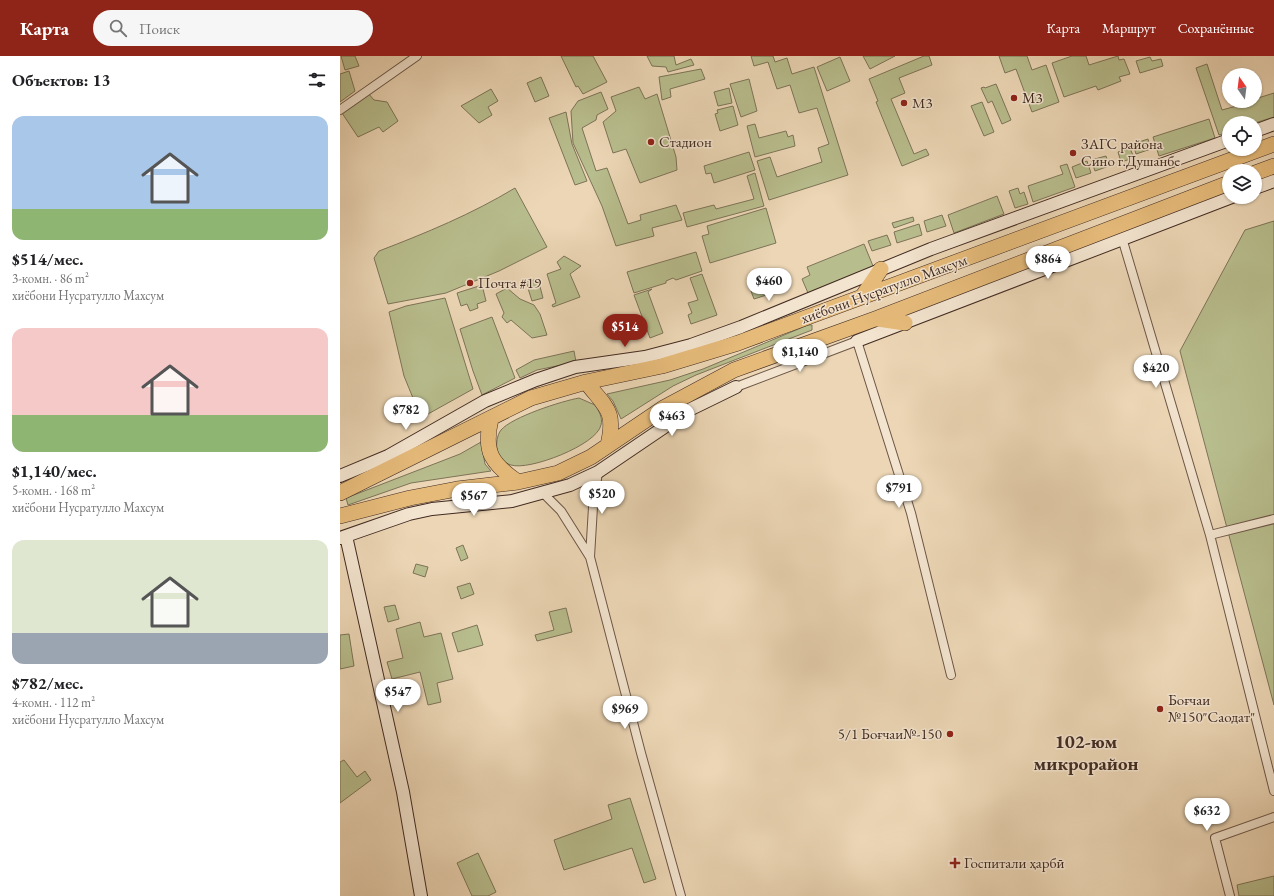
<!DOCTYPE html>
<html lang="ru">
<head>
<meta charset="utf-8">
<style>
  :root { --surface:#fff; --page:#f6f6f6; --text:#202124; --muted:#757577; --accent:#8f2418 }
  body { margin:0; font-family:"EB Garamond",serif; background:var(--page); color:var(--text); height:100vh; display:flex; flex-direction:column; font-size:15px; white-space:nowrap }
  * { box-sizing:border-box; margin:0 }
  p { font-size:13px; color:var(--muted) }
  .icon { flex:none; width:22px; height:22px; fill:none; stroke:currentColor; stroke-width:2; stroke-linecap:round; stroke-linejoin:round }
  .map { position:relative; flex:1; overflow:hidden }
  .side { display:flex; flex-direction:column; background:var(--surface); width:340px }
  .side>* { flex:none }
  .needle { width:26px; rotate:346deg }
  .fabs { position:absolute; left:882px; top:12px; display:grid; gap:8px }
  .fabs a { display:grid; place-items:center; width:40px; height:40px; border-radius:50%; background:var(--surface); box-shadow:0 1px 3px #0004; font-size:20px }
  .price { position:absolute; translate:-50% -34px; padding:0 9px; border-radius:14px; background:#fff; color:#222; font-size:13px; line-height:26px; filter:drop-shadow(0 1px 2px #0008) }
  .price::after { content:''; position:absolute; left:50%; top:24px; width:12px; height:9px; margin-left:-6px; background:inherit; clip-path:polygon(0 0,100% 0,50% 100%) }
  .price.current { background:var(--accent); color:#fff }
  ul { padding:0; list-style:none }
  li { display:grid; align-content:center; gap:8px; height:212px; padding:0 12px }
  li span { display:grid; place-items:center; height:124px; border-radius:12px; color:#555 }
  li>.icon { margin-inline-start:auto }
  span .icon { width:72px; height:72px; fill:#fffc; stroke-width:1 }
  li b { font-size:17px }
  h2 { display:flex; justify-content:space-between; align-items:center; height:48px; padding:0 12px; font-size:17px }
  header { display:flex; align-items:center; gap:24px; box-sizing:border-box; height:56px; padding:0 20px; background:var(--accent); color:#fff }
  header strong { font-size:19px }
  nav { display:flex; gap:22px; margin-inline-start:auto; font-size:14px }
  .search { width:280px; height:36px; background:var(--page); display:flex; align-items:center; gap:10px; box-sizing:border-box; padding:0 14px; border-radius:22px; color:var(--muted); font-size:15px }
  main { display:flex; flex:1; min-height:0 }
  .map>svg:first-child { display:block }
  .green { fill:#b8bd8d; stroke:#7d7458 }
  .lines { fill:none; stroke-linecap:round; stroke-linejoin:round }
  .street-casing { stroke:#6c5647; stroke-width:10 }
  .secondary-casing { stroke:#422b22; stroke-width:14 }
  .highway-casing { stroke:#422b22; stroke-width:16 }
  .street { stroke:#f3e4cf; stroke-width:8 }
  .secondary { stroke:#f3e4cf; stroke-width:12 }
  .highway { stroke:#e6bb7a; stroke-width:15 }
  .poi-dot { fill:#8f2418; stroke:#f3e4cf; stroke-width:1.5 }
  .labels { text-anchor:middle; stroke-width:3; stroke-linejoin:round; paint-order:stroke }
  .poi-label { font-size:15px; fill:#422b22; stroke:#f3e4cf; text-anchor:start }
  .street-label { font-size:15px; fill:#422b22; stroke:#f3e4cf }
  .district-label { font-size:19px; font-weight:bold; fill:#422b22; stroke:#f3e4cf }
</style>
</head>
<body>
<header>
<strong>Карта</strong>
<div class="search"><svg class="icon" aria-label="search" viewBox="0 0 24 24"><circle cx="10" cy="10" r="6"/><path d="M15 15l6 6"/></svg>Поиск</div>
<nav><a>Карта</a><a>Маршрут</a><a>Сохранённые</a></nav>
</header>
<main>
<section class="side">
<h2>Объектов: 13<svg class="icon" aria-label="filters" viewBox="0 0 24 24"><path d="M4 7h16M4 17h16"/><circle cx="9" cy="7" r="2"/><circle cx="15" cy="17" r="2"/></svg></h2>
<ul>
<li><span style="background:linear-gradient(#a9c7e8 75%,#8fb573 0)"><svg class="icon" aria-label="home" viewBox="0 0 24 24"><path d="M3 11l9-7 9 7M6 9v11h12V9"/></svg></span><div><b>$514/мес.</b><p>3-комн. · 86 m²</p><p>хиёбони Нусратулло Махсум</p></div></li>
<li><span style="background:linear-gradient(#f6c9c9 70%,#8fb573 0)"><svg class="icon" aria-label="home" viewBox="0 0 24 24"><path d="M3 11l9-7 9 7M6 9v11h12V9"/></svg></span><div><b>$1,140/мес.</b><p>5-комн. · 168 m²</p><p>хиёбони Нусратулло Махсум</p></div></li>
<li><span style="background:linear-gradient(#dfe7d0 75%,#9aa5b1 0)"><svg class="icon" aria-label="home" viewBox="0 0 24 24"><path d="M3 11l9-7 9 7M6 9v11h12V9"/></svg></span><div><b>$782/мес.</b><p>4-комн. · 112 m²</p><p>хиёбони Нусратулло Махсум</p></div></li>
</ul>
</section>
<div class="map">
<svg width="934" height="840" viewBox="0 0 934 840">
  <rect width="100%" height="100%" fill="#ecd6b5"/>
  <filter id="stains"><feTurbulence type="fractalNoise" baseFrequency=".005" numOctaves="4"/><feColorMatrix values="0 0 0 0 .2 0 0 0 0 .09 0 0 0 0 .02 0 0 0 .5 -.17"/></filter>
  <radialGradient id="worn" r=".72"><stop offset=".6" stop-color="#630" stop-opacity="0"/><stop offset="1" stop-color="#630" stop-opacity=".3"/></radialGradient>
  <path class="green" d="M 1,0 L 15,0 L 19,10 L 5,14 Z
    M 221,0 L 253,0 L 267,26 L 243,38 L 238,30 L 236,31 Z
    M 307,0 L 334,0 L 336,9 L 351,3 L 354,9 L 328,16 L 326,11 L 312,10 Z
    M 411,0 L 433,0 L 435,6 L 447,2 L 452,18 L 474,11 L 508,119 L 429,144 L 417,105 L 430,101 L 437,121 L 482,106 L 478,92 L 489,88 L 477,52 L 459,57 L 450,29 L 437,33 L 428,6 L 414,10 Z
    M 523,0 L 555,0 L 530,13 Z
    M 584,0 L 589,0 L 592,9 L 559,22 L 565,37 L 551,43 L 574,98 L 586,93 L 589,99 L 562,110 L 536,46 L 538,45 L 529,23 Z
    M 659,0 L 687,0 L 692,14 L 706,9 L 719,46 L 692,56 L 676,13 L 665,17 Z
    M 732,0 L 746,0 L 749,9 L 778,0 L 779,4 L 784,3 L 790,18 L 779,21 L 781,25 L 758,34 L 756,30 L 724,41 L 712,7 Z
    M 500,1 L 510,25 L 487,35 L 477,11 Z
    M 810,1 L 812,5 L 821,3 L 823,10 L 800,17 L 796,5 Z
    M 867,8 L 882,54 L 915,45 L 915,43 L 934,37 L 934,61 L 915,67 L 889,67 L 889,76 L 879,79 L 856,12 Z
    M 361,13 L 365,23 L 330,33 L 331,41 L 322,44 L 319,21 Z
    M 9,15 L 15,35 L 0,46 L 0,18 Z
    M 201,21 L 209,40 L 195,46 L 187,27 Z
    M 409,23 L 417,55 L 401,61 L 390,28 Z
    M 656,28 L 671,64 L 662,68 L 652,45 L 648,47 L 641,32 L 644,31 L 645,32 Z
    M 299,31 L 305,43 L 317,38 L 336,101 L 337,114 L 300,127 L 286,93 L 273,97 L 263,66 L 276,55 L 271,41 Z
    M 389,32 L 392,47 L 378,50 L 374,36 Z
    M 151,33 L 158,45 L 148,51 L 152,59 L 139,67 L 121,50 Z
    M 261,36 L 268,53 L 257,59 L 256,64 L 242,72 L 256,115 L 267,112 L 288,168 L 301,164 L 300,159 L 336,149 L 342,164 L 312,172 L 314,180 L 276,190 L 262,150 L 233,87 L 231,55 L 238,45 Z
    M 28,37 L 34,44 L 47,46 L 58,65 L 43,76 L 39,71 L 18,81 L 2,57 Z
    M 642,46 L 654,76 L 644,80 L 631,50 Z
    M 393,50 L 398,69 L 380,75 L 375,58 L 378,57 L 377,54 Z
    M 226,56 L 232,88 L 247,125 L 235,129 L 209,62 Z
    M 869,63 L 875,82 L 819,100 L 813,81 Z
    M 415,68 L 419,82 L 446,75 L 448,81 L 453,79 L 455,90 L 415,101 L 407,70 Z
    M 808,83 L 811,93 L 796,98 L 793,88 Z
    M 790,92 L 794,102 L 781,106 L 778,96 Z
    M 409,96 L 415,114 L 374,127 L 371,117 L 366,118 L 364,110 Z
    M 766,100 L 769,110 L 755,115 L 751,104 Z
    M 747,105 L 751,117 L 736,122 L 732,111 Z
    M 727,108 L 735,131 L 693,146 L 688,130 L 723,118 L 720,110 Z
    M 415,117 L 424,150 L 347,171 L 343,157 L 374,149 L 376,153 L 414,143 L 407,120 Z
    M 175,132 L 207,191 L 159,215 L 106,237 L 48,248 L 34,202 L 39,195 C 86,177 132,158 175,132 Z
    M 678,132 L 680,138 L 684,136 L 688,148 L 675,152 L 669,135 Z
    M 657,140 L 664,158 L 614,177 L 608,159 Z
    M 426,152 L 436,187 L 370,207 L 362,180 L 369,178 L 367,170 Z
    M 602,159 L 606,170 L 587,176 L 584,165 Z
    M 573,161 L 574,165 L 554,172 L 552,167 Z
    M 934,165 L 934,649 L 840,295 L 905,174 Z
    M 579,168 L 582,179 L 557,187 L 554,176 Z
    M 547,179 L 551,189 L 532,195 L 528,185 Z
    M 524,188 L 533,210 L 468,237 L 462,223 L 470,219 L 467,211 Z
    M 356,196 L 362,215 L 336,224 L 333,222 L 326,225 L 326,227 L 294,237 L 287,216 Z
    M 224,200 L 241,210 L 230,218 L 240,241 L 213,251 L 212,249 L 216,247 L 207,218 L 221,213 L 217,206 Z
    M 435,214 L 442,234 L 414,243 L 411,235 L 423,231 L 419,220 Z
    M 362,218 L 377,259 L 351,268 L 348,259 L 352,257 L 348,247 L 358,244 L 350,222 Z
    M 198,223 L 203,242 L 192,245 L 186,226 Z
    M 142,229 L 146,245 L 137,248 L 138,252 L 130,255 L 127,248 L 121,250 L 117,237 Z
    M 167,232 L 180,243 L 194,249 L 200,258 L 207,279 L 192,282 L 171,264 L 167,267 L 162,261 L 164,257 L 156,238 Z
    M 312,233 L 308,236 L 323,277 L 310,282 L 294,239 Z
    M 105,242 L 133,333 L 88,358 L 75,347 L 64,320 L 49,256 L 66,250 Z
    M 152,261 L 175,322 L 142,339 L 133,315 L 120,273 Z
    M 468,269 L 472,269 L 472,274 L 356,319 L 333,330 L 281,363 L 273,345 L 267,338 L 330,324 L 363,313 Z
    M 234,295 L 236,306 L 197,314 L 180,322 L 176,314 L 194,304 Z
    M 239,342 L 255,349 C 259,355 263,362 261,369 C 257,389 189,415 171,409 C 164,407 159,401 157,394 C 156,388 157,379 161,374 C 172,361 222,345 239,342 Z
    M 141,386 L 145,408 L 151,415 L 71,427 L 8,449 L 6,442 L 120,398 Z
    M 123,489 L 128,502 L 121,505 L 116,492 Z
    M 76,508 L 88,511 L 85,521 L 73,517 Z
    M 130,527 L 134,538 L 121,543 L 117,531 Z
    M 55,549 L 59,563 L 48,566 L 44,551 Z
    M 226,552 L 232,576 L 197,585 L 195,579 L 214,574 L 209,556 Z
    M 80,566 L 84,581 L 101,577 L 113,623 L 97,627 L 101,646 L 88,649 L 80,616 L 52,623 L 47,606 L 63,602 L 56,573 Z
    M 137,569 L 143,589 L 118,596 L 112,577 Z
    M 9,578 L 14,610 L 0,613 L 0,579 Z
    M 4,704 L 17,721 L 25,715 L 31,724 L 0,747 L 0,706 Z
    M 290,742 L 316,823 L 304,827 L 292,792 L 224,814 L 214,784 L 272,763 L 268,749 Z
    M 138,797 L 156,836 L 148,840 L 132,840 L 117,807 Z
    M 934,820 L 934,840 L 899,840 L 897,829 Z"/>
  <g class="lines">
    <g class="street-casing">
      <path id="street" d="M 0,54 L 77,0
        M 782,182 L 870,479 L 934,735
        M 396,331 L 517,285 L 571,457 L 611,619
        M 203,437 L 221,455 L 250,501 L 301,697 L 341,840
        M 870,479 L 934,463
        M 250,501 L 253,451 L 258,416
        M 890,840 L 875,782 L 934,761"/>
    </g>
    <g class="secondary-casing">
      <path id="secondary" d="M 915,75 L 934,68
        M 915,132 L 934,125
        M 517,285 L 892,141
        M 0,420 L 48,400 L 145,345 L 196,324 L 235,311 L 305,301 L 351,289 L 401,271 L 591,193 L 889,84
        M 6,480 L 63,736 L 81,840
        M 0,482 L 69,458 L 92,453 L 172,445 L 230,429 L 258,416 L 351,353 L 396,331"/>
    </g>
    <g class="highway-casing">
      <path id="highway" d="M 915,117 L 934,110
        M 522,241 L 541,213
        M 538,263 L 565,267
        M 246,326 C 266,352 276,354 268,389
        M 151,363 C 143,396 152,408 178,426
        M 0,437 L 191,342 L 246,326 L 322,310 L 398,287 L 934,88
        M 0,460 L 70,442 L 117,433 L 178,426 L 218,417 L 251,401 L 325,351 L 394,314 L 535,263 L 889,127"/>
    </g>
    <use href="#street" class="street"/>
    <use href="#secondary" class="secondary"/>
    <use href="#highway" class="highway"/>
  </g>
  <g class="poi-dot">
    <circle cx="674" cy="42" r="4"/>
    <circle cx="564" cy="47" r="4"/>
    <circle cx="311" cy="86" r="4"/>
    <circle cx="733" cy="97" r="4"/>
    <circle cx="130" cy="227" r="4"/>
    <circle cx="820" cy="653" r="4"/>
    <circle cx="610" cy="678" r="4"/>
    <path d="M613 801h4v4h4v4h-4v4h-4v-4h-4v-4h4z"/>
  </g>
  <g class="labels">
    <g class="poi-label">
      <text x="682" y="47">М3</text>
      <text x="572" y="52">M3</text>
      <text x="319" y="91">Стадион</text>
      <text x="741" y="93">ЗАГС района<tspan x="741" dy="17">Сино г.Душанбе</tspan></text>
      <text x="138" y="232">Почта #19</text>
      <text x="828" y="649">Боғчаи<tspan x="828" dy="17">№150"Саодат"</tspan></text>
      <text x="602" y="683" text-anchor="end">5/1 Боғчаи№-150</text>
      <text x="624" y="812">Госпитали ҳарбӣ</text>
    </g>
    <g class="street-label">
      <text transform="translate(544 233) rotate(-20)" y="5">хиёбони Нусратулло Махсум</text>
    </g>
    <g class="district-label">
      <text x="746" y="692">102-юм<tspan x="746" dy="22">микрорайон</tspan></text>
    </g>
  </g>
  <rect width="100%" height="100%" filter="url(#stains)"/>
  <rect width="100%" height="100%" fill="url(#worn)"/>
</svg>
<div class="fabs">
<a><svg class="needle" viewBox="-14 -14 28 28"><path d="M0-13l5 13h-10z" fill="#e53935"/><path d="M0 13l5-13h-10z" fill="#757577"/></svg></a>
<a><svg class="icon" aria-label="locate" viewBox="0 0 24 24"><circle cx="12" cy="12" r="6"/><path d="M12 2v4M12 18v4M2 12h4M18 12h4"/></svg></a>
<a><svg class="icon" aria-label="layers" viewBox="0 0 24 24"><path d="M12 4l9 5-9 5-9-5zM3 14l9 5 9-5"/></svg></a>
</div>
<b class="price" style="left:708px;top:224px">$864</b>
<b class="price" style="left:429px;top:246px">$460</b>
<b class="price current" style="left:285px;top:292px">$514</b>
<b class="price" style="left:460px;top:317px">$1,140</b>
<b class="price" style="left:816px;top:333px">$420</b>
<b class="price" style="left:66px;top:375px">$782</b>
<b class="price" style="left:332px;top:381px">$463</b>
<b class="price" style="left:559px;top:453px">$791</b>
<b class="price" style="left:262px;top:459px">$520</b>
<b class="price" style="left:134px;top:461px">$567</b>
<b class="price" style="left:58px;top:657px">$547</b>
<b class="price" style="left:285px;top:674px">$969</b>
<b class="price" style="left:867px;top:776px">$632</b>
</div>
</main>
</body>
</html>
